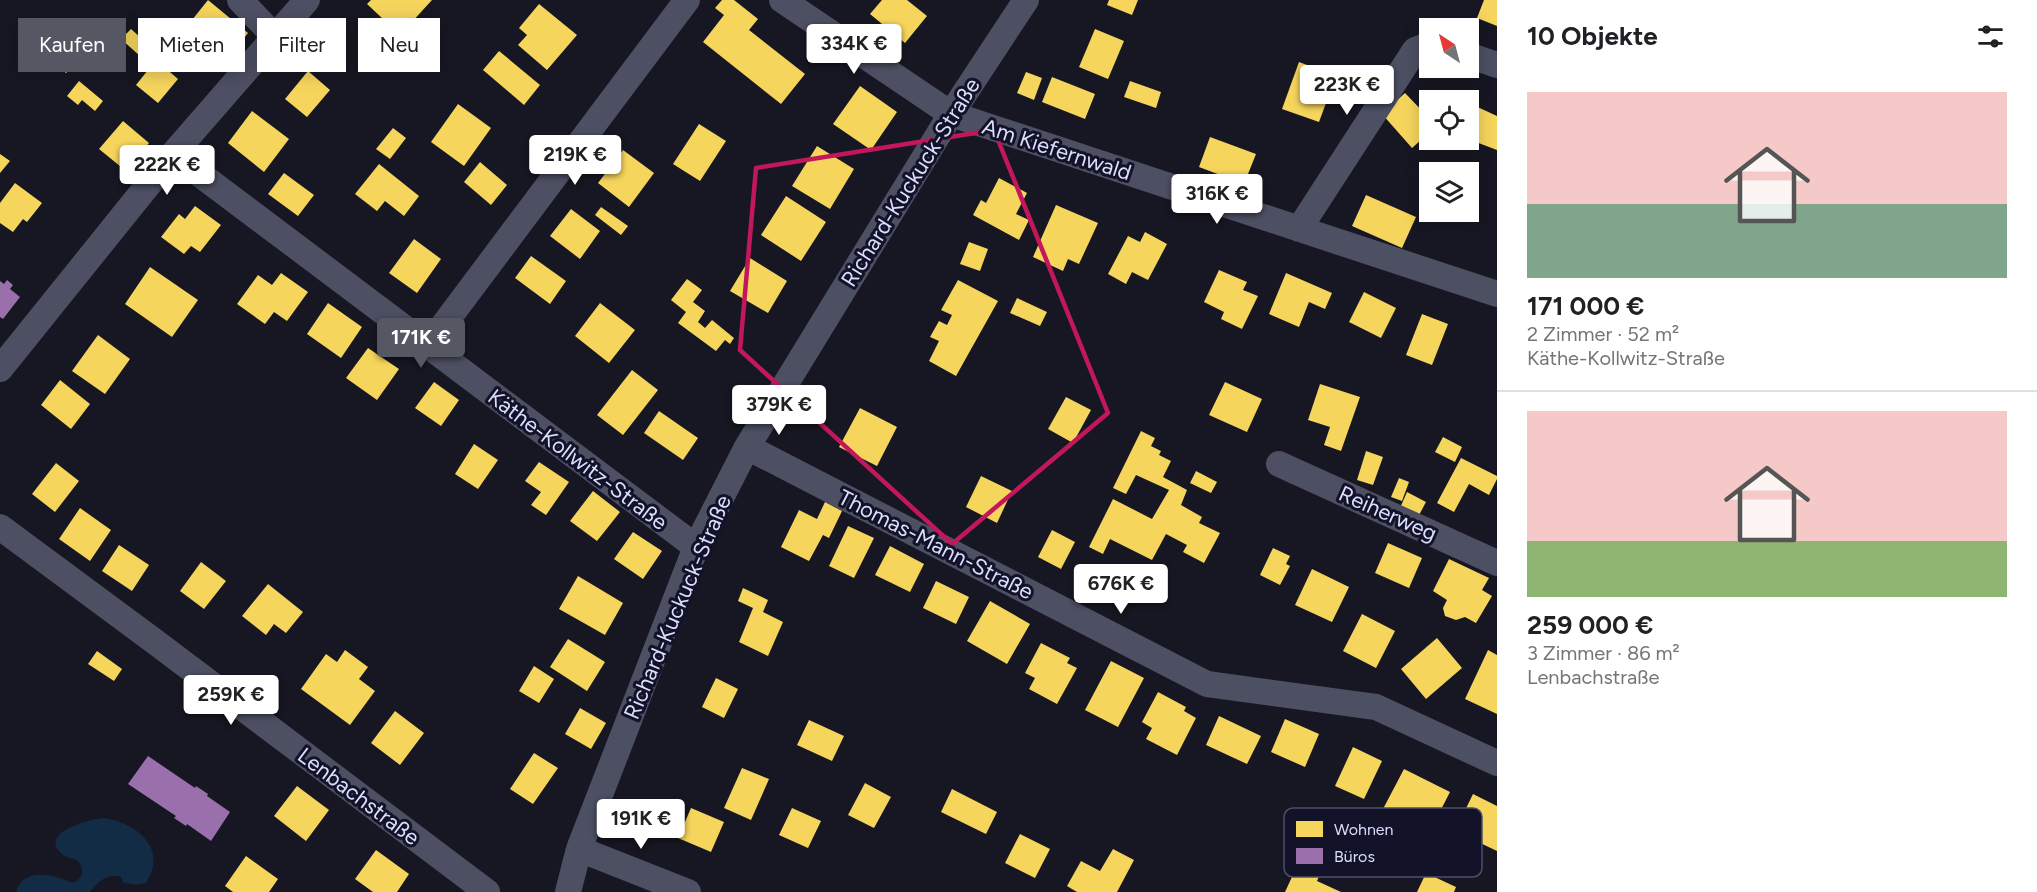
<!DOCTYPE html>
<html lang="de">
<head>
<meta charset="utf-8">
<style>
  :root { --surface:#fff; --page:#f6f6f6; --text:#202124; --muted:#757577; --line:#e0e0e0; --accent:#555763 }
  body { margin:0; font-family:Figtree,sans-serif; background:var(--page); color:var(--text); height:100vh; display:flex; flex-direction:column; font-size:22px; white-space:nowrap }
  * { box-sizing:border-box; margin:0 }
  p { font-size:20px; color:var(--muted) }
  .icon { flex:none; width:33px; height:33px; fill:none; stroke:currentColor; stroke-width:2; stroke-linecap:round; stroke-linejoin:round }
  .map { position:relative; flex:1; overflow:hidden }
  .panel { display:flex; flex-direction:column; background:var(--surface); width:540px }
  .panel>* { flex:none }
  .guide { position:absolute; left:18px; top:18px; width:570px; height:54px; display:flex; gap:12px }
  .needle { width:39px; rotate:324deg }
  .buttons { position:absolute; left:1419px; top:18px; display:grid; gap:12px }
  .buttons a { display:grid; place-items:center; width:60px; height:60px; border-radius:0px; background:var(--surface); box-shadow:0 3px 15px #0003; font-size:30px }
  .price { position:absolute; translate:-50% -51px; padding:0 14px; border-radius:6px; background:#fff; color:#222; font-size:20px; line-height:39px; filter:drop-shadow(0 2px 3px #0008) }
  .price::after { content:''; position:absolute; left:50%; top:36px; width:18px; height:14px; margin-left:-9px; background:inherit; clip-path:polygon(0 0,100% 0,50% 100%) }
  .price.selected { background:var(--accent); color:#fff }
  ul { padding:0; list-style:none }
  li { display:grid; align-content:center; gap:12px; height:318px; padding:0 30px }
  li+li { border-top:2px solid var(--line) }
  li span { display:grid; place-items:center; height:186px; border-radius:0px; color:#555 }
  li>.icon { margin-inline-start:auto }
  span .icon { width:108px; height:108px; fill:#fffc; stroke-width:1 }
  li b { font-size:26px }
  h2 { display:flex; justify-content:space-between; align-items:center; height:72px; padding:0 30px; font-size:26px }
  .pill { padding:0 21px; border-radius:0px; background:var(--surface); box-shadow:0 3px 15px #0003; font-size:21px; line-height:54px }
  .pill.selected { background:var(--accent); color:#fff }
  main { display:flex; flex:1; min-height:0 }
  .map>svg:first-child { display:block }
  .water { fill:#122c45 }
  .homes { fill:#f6d55c }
  .offices { fill:#9970ab }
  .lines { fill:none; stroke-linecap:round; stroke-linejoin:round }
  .minor { stroke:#4d4f63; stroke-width:26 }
  .marked { fill:none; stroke:#c2185b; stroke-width:4.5; stroke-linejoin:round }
  .labels { text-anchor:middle; stroke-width:6; stroke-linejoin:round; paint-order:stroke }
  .street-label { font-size:22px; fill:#dbddfc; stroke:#121228 }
  .key { fill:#121228; stroke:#4e4f68; stroke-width:1.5 }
  .key-label { font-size:16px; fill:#dbddfc }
</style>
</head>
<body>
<main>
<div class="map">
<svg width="1497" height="892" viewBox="0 0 1497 892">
  <rect width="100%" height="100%" fill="#171723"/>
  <path class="water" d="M 103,818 C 136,822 169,849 146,883 C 137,885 131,885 123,882 L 121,877 C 108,873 97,882 90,892 L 16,892 C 24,866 54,875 73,883 L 77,881 L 82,875 C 83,853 68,863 59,851 C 43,831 91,819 103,818 Z"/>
  <path class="homes" d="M 208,0 L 248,33 L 220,68 L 180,35 Z
    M 371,0 L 432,0 L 400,35 L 367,4 Z
    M 722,0 L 734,0 L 758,19 L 749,30 L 805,74 L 781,104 L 703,42 L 724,15 L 715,8 Z
    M 882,0 L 907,0 L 927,16 L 905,43 L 870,14 Z
    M 1109,0 L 1138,0 L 1132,15 L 1107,5 Z
    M 1484,0 L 1497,0 L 1497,26 L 1477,18 Z
    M 539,4 L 577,35 L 547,70 L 518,45 L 527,35 L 519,28 Z
    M 131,29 L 150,46 L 140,56 L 121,39 Z
    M 1095,29 L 1124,41 L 1108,79 L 1079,67 Z
    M 81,39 L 91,50 L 66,73 L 45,56 L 57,43 L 66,51 Z
    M 499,51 L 540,85 L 524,105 L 483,70 Z
    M 156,60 L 178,79 L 158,103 L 136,85 Z
    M 1299,62 L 1336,76 L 1319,122 L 1282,109 Z
    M 308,71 L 330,90 L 307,117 L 285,99 Z
    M 1026,72 L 1042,78 L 1034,100 L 1017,93 Z
    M 1052,77 L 1095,94 L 1085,119 L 1042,102 Z
    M 79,81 L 103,101 L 95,111 L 82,100 L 78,105 L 67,96 Z
    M 1130,81 L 1161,92 L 1156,108 L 1124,97 Z
    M 860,86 L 897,112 L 871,150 L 833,124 Z
    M 1405,93 L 1430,119 L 1430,132 L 1412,148 L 1382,114 Z
    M 458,104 L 491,128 L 464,166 L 431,142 Z
    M 1471,104 L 1497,116 L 1497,150 L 1468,139 L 1468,109 Z
    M 252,111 L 289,139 L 264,172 L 228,143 Z
    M 123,121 L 149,143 L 126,171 L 99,149 Z
    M 699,124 L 726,141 L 700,181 L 673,164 Z
    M 393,128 L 406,138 L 390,159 L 376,149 Z
    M 1210,137 L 1256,154 L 1244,184 L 1199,167 Z
    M 817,146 L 854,169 L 830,209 L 792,186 Z
    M 623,150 L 654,173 L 629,207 L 598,183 Z
    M 0,154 L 10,161 L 0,173 Z
    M 480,162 L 507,185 L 491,205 L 464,182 Z
    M 379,164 L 419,196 L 404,216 L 385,201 L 377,211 L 355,194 Z
    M 284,173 L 314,195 L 298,216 L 268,194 Z
    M 999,178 L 1027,193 L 1016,214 L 1029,220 L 1019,240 L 973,215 L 981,200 L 986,203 Z
    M 15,183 L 42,203 L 27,222 L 23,219 L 13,232 L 0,223 L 0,203 Z
    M 1366,195 L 1416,217 L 1402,248 L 1352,226 Z
    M 786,196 L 826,222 L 801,261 L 761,235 Z
    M 1056,205 L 1098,223 L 1079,264 L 1068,259 L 1063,271 L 1033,257 Z
    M 195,206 L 221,225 L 200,252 L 191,246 L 184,254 L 161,237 L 179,214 L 185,219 Z
    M 601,207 L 628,226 L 621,235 L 595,215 Z
    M 571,209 L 600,231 L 580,259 L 550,236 Z
    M 1145,232 L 1167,244 L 1148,280 L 1132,272 L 1126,284 L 1108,274 L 1128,236 L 1140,242 Z
    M 414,239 L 441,259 L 417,293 L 389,273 Z
    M 969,242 L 988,249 L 980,271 L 960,264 Z
    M 531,256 L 566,281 L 550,304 L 515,278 Z
    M 750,258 L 787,281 L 768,313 L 730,291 Z
    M 150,267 L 198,300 L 172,337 L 125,304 Z
    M 1219,270 L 1247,282 L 1243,290 L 1258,296 L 1242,329 L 1221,319 L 1224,312 L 1204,302 Z
    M 281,273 L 308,292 L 287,321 L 274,312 L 265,324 L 237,304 L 258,275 L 272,285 Z
    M 1286,273 L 1332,293 L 1325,309 L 1309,302 L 1299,327 L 1269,314 Z
    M 687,279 L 702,290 L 693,302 L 705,311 L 698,322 L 705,328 L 712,320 L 734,338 L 730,344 L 725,340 L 716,351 L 678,323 L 686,312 L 671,300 Z
    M 958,280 L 998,301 L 956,376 L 929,361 L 939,341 L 930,337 L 939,321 L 947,325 L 952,315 L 941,310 Z
    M 1364,292 L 1396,308 L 1381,338 L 1349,322 Z
    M 1017,298 L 1047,312 L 1040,326 L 1010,313 Z
    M 328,303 L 362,327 L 341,358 L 307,334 Z
    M 600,303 L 635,330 L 609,363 L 575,336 Z
    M 1422,314 L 1448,324 L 1432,365 L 1406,355 Z
    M 98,335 L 130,359 L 105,394 L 72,371 Z
    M 368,348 L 399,369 L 377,400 L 346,378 Z
    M 632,370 L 658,390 L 623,435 L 597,415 Z
    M 60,380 L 90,404 L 71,429 L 41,405 Z
    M 434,382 L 459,400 L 441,426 L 415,408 Z
    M 1225,382 L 1262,399 L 1247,432 L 1209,415 Z
    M 1320,384 L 1360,397 L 1341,451 L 1324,445 L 1330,427 L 1308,420 Z
    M 1066,397 L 1091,410 L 1073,443 L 1048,429 Z
    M 860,408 L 897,427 L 877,466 L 839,447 Z
    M 659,411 L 698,438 L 683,460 L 644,433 Z
    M 1141,431 L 1155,438 L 1151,446 L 1161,451 L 1159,455 L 1171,461 L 1163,477 L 1187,490 L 1181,505 L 1202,517 L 1199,523 L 1220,533 L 1204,563 L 1183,552 L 1187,545 L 1166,534 L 1152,560 L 1110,539 L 1103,554 L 1089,547 L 1113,499 L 1152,519 L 1169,490 L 1136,475 L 1126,494 L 1113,488 Z
    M 1443,437 L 1462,447 L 1455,462 L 1435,452 Z
    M 474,444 L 498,460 L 478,489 L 455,474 Z
    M 1366,451 L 1383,457 L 1373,485 L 1357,480 Z
    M 1461,458 L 1497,476 L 1497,479 L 1489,495 L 1469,484 L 1454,512 L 1437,503 Z
    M 539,462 L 569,482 L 546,515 L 531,505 L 541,492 L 525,481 Z
    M 56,463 L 79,481 L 55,512 L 32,494 Z
    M 1196,471 L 1217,482 L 1211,493 L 1190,483 Z
    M 981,476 L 1012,491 L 997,523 L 966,507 Z
    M 1399,478 L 1409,482 L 1402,501 L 1391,497 Z
    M 593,491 L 620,512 L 597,541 L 570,521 Z
    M 1407,492 L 1426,502 L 1418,517 L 1400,508 Z
    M 825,502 L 842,511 L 829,538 L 823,535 L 809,561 L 781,547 L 799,510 L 817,519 Z
    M 80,508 L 111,530 L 90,561 L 59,539 Z
    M 848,526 L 874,538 L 854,578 L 829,566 Z
    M 1052,530 L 1075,542 L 1061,569 L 1038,557 Z
    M 633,532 L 662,551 L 643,579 L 614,559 Z
    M 1388,543 L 1422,558 L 1409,588 L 1375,573 Z
    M 119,545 L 149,565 L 132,591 L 102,571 Z
    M 890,546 L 924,564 L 910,592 L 875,575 Z
    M 1273,548 L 1290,556 L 1286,564 L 1290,566 L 1280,585 L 1260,575 Z
    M 1449,559 L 1489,578 L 1482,590 L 1492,596 L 1476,623 L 1465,617 L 1456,620 L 1445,616 L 1443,608 L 1447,600 L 1433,591 Z
    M 201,562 L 226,581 L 204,609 L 180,591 Z
    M 1312,569 L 1349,587 L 1332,622 L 1295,605 Z
    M 578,576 L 623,603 L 605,635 L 559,609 Z
    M 936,581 L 969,597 L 956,624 L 923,608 Z
    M 268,584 L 303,612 L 286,633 L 274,624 L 266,635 L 242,616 Z
    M 743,588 L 768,600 L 763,612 L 783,622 L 768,656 L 739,642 L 753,608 L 738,601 Z
    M 990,601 L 1030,624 L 1007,664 L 967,641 Z
    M 1362,614 L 1395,631 L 1376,668 L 1343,651 Z
    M 1437,638 L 1462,668 L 1426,699 L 1401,669 Z
    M 568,639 L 605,662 L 587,691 L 550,667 Z
    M 1041,643 L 1070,658 L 1067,663 L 1077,668 L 1057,704 L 1029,689 L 1035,678 L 1025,673 Z
    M 345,650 L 368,667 L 359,679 L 375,691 L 350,725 L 301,689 L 326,654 L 337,662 Z
    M 1488,650 L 1497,655 L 1497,714 L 1465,699 Z
    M 97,651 L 122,669 L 114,681 L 88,664 Z
    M 1111,661 L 1144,678 L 1118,727 L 1085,710 Z
    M 534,666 L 554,679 L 539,703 L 519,691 Z
    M 716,678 L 738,689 L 724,718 L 702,707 Z
    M 1158,692 L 1186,707 L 1184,711 L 1196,718 L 1177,755 L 1146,739 L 1152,728 L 1142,722 Z
    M 580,708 L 606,723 L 591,749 L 565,734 Z
    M 395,711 L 424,733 L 400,765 L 371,743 Z
    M 1219,716 L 1261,736 L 1247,764 L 1206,745 Z
    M 1285,719 L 1319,734 L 1305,767 L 1271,752 Z
    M 809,720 L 844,736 L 832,761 L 797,745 Z
    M 1353,747 L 1382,761 L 1364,799 L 1335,786 Z
    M 534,753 L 558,768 L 533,804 L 510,789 Z
    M 742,768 L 769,779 L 751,820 L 724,808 Z
    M 1404,769 L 1450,792 L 1429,833 L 1383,809 Z
    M 865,783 L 891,797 L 874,828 L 848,815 Z
    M 297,786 L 329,810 L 306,841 L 274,816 Z
    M 952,789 L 997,812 L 986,834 L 941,812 Z
    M 1473,794 L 1497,806 L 1497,851 L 1455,831 Z
    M 691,808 L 724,822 L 711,852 L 678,838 Z
    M 792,808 L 821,821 L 808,848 L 779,835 Z
    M 1020,834 L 1050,849 L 1035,878 L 1005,863 Z
    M 1113,849 L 1134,860 L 1117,892 L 1077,892 L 1067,886 L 1081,861 L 1100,871 Z
    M 376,850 L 409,874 L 397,892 L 373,892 L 355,879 Z
    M 1304,851 L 1326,861 L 1317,881 L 1341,892 L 1285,892 Z
    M 246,856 L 278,879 L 269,892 L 233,892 L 225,886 Z
    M 1426,873 L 1456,887 L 1454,892 L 1417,892 Z"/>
  <path class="offices" d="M 7,280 L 13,285 L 10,289 L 20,297 L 3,319 L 0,317 L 0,281 L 4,284 Z
    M 148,756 L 195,788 L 196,786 L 208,794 L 207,796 L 230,812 L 211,841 L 187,824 L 186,826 L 174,818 L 176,816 L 128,784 Z"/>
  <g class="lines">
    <path class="minor" d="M 240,0 L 275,37
      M 782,0 L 951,114 L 1497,294
      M 1468,55 L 1497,65
      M 173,154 L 696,547
      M 1299,229 L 1415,50 L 1430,44
      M 427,347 L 687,0
      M 0,369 L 173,154 L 307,0
      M 747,447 L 1207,684 L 1376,707 L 1497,763
      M 1279,464 L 1497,563
      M 0,527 L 154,641 L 487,892
      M 579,849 L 688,892
      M 568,892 L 579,849 L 696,547 L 747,447 L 951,114 L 1026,0"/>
  </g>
  <path class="marked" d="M 994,130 L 1108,413 L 952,544 L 740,350 L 756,168 Z"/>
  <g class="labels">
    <g class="street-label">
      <text transform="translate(1057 149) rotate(18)" y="8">Am Kiefernwald</text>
      <text transform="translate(910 182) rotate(-58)" y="8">Richard-Kuckuck-Straße</text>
      <text transform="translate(578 459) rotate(37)" y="8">Käthe-Kollwitz-Straße</text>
      <text transform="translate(1388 513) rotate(24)" y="8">Reiherweg</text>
      <text transform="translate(936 544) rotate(27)" y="8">Thomas-Mann-Straße</text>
      <text transform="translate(677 607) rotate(-67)" y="8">Richard-Kuckuck-Straße</text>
      <text transform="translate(359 796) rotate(37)" y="8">Lenbachstraße</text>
    </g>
  </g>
  <rect x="1284" y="808" width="198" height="69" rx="9" class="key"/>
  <rect x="1296" y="821" width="27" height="16" fill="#f6d55c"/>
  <rect x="1296" y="848" width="27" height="16" fill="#9970ab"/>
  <g class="key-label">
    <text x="1334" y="835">Wohnen</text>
    <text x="1334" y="862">Büros</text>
  </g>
</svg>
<div class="buttons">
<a><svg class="needle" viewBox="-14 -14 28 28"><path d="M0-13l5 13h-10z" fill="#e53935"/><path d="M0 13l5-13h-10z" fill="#757577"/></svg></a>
<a><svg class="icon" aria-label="locate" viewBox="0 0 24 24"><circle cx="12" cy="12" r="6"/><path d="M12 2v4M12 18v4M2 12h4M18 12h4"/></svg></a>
<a><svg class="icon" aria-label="layers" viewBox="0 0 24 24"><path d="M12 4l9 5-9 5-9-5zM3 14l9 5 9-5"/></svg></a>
</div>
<b class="price" style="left:854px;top:75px">334K €</b>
<b class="price" style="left:1347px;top:116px">223K €</b>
<b class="price" style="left:575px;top:186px">219K €</b>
<b class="price" style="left:167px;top:196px">222K €</b>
<b class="price" style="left:1217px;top:225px">316K €</b>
<b class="price selected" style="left:421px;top:369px">171K €</b>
<b class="price" style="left:779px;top:436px">379K €</b>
<b class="price" style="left:1121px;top:615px">676K €</b>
<b class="price" style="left:231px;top:726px">259K €</b>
<b class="price" style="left:641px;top:850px">191K €</b>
<div class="guide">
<a class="pill selected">Kaufen</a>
<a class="pill">Mieten</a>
<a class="pill">Filter</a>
<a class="pill">Neu</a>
</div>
</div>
<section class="panel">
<h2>10 Objekte<svg class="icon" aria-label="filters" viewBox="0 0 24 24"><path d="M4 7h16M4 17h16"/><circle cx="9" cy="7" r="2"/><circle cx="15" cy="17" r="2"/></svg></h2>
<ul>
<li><span style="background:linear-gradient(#f6c9c9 60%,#7fa58c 0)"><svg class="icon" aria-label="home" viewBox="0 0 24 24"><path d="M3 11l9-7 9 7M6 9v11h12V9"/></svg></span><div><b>171 000 €</b><p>2 Zimmer · 52 m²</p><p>Käthe-Kollwitz-Straße</p></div></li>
<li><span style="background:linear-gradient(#f6c9c9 70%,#8fb573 0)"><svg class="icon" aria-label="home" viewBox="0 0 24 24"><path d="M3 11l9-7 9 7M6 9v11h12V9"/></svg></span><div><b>259 000 €</b><p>3 Zimmer · 86 m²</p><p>Lenbachstraße</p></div></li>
</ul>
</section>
</main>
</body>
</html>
